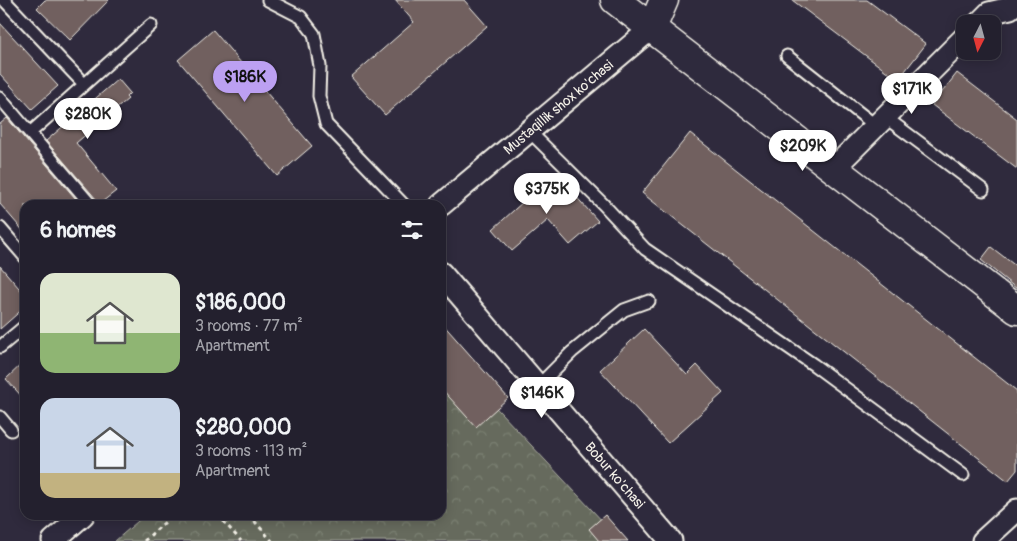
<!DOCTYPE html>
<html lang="en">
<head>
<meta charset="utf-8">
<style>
  :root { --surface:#23202e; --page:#2f2d3a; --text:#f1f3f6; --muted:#a3a3aa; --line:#403e4a; --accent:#bca0f2 }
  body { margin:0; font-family:Pangolin,sans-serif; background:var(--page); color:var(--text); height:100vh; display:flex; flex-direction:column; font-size:19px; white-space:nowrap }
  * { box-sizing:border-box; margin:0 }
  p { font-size:16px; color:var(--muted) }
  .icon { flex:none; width:28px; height:28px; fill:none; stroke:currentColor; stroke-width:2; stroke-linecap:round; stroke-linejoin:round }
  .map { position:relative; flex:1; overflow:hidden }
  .sheet { position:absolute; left:20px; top:200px; width:426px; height:320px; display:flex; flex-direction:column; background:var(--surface); border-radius:15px; box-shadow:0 2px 12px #0003,0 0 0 1px var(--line) }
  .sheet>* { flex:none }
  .needle { width:32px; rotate:186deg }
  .fabs { position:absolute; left:956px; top:15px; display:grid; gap:10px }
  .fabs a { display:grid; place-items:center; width:45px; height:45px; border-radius:10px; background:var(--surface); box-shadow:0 2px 12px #0003,0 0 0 1px var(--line); font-size:25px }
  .price { position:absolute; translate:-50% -42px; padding:0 11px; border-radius:18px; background:#fff; color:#222; font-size:16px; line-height:32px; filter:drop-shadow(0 1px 2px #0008) }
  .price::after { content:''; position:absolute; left:50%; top:30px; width:15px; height:11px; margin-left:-8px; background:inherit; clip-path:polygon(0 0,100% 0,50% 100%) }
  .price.current { background:var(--accent); color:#111 }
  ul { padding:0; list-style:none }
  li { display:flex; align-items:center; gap:15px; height:125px; padding:0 20px }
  li span { display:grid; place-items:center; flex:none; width:140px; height:100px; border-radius:15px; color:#555 }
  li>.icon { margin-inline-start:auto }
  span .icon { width:60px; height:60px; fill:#fffc; stroke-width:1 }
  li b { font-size:21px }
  h2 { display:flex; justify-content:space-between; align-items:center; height:60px; padding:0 20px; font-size:21px }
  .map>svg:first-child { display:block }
  .forest { fill:url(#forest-crowns); stroke:#adaea2 }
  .building { fill:#71605e; stroke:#f4f1e8 }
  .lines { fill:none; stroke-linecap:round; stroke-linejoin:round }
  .lane-casing { stroke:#f4f1e8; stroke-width:15 }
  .street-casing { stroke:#f4f1e8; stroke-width:25 }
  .secondary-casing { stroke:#f4f1e8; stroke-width:31 }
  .path { stroke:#f4f1e8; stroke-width:3; stroke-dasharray:4 4; stroke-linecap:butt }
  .lane { stroke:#2f2a3d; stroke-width:11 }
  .street { stroke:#2f2a3d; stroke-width:21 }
  .secondary { stroke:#2f2a3d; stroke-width:28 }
  .labels { text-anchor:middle; stroke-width:4; stroke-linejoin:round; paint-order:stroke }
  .street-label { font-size:14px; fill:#f4f1e8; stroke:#2f2a3d }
</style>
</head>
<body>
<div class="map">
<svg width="1017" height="541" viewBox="0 0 1017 541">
  <defs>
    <pattern id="forest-crowns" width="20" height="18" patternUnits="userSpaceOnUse" patternTransform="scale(1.25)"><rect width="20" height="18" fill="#666b5d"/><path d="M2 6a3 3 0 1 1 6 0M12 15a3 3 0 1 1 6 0" fill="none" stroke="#7c8174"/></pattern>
  </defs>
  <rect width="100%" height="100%" fill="#2f2a3d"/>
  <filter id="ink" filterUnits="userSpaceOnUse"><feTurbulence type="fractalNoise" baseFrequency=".02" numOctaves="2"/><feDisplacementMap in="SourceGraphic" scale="10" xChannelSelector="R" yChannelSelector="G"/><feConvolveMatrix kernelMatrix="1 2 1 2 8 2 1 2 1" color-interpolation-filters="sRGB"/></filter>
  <g filter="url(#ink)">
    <path class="forest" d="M 441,349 L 621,541 L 115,541 L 145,515 L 441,515 Z"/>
    <path class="building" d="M 45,0 L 109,0 L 70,40 L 37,8 Z
      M 395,0 L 464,0 L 487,26 L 385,115 L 351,77 L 414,22 Z
      M 792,0 L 867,0 L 926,44 L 898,80 Z
      M 0,23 L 58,86 L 32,109 L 0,74 Z
      M 213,30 L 312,146 L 277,176 L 178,60 Z
      M 957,73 L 1017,119 L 1017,169 L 932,105 Z
      M 118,79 L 130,93 L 126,97 L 128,99 L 76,143 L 116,191 L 98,205 L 97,200 L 46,141 Z
      M 7,118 L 81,205 L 25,205 L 25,233 L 0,204 L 0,124 Z
      M 690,133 L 1017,391 L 1017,470 L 1008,481 L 642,193 Z
      M 555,173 L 598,221 L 570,245 L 548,220 L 512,251 L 493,229 Z
      M 991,247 L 1017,267 L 1017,289 L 981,260 Z
      M 0,266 L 25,295 L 25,307 L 0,329 Z
      M 441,322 L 508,398 L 476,427 L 441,388 Z
      M 644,329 L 687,375 L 697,365 L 723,393 L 668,443 L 600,370 Z
      M 25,361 L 25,400 L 6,379 Z
      M 605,515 L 628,541 L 599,541 L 589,529 Z"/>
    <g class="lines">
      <g class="lane-casing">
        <path id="lane" d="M 4,0 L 84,84
          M 268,0 L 301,17 L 314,34 L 320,66 L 319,96 L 326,124 L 404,205
          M 787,56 L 876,126
          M 0,98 L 91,205
          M 885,117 L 983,190
          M 529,131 L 603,204 L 645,249 L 814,365 L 963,475
          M 30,133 L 151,25
          M 0,228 L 25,257
          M 0,347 L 25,326
          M 538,386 L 572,352 L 624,310 L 649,301
          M 0,417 L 11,430"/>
      </g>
      <g class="street-casing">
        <path id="street" d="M 978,24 L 989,13 L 1010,8 L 1017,2
          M 834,168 L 965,37
          M 441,205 L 652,28
          M 441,273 L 671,541
          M 53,541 L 83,515
          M 983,541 L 1017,510"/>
      </g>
      <g class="secondary-casing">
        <path id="secondary" d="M 615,0 L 1017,310
          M 652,28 L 664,0"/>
      </g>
      <path class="path" d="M 218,515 L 241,541
        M 249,515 L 272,541
        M 144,541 L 173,515"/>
      <use href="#lane" class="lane"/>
      <use href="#street" class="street"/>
      <use href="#secondary" class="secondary"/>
    </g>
  </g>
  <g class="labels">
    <g class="street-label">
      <text transform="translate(558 107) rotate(-40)" y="5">Mustaqillik shox ko'chasi</text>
      <text transform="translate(615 475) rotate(49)" y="5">Bobur ko'chasi</text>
    </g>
  </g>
</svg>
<div class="fabs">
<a><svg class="needle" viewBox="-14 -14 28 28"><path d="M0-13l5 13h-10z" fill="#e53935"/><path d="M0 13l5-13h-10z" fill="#a3a3aa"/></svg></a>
</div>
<b class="price current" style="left:245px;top:103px">$186K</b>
<b class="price" style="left:912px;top:115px">$171K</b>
<b class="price" style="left:88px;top:140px">$280K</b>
<b class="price" style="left:803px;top:172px">$209K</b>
<b class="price" style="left:547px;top:215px">$375K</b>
<b class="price" style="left:542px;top:419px">$146K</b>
<section class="sheet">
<h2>6 homes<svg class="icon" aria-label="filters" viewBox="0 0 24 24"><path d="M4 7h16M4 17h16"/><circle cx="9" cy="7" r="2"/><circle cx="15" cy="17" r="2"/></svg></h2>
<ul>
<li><span style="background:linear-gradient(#dfe7d0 60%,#8fb573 0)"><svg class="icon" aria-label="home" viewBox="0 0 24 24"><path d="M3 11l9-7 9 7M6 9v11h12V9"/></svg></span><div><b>$186,000</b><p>3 rooms · 77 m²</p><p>Apartment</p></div></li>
<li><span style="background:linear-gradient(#c9d6e8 75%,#c2b280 0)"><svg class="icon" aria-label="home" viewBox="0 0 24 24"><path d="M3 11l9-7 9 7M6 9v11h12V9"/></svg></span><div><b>$280,000</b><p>3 rooms · 113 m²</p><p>Apartment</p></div></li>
</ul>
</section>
</div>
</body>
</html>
